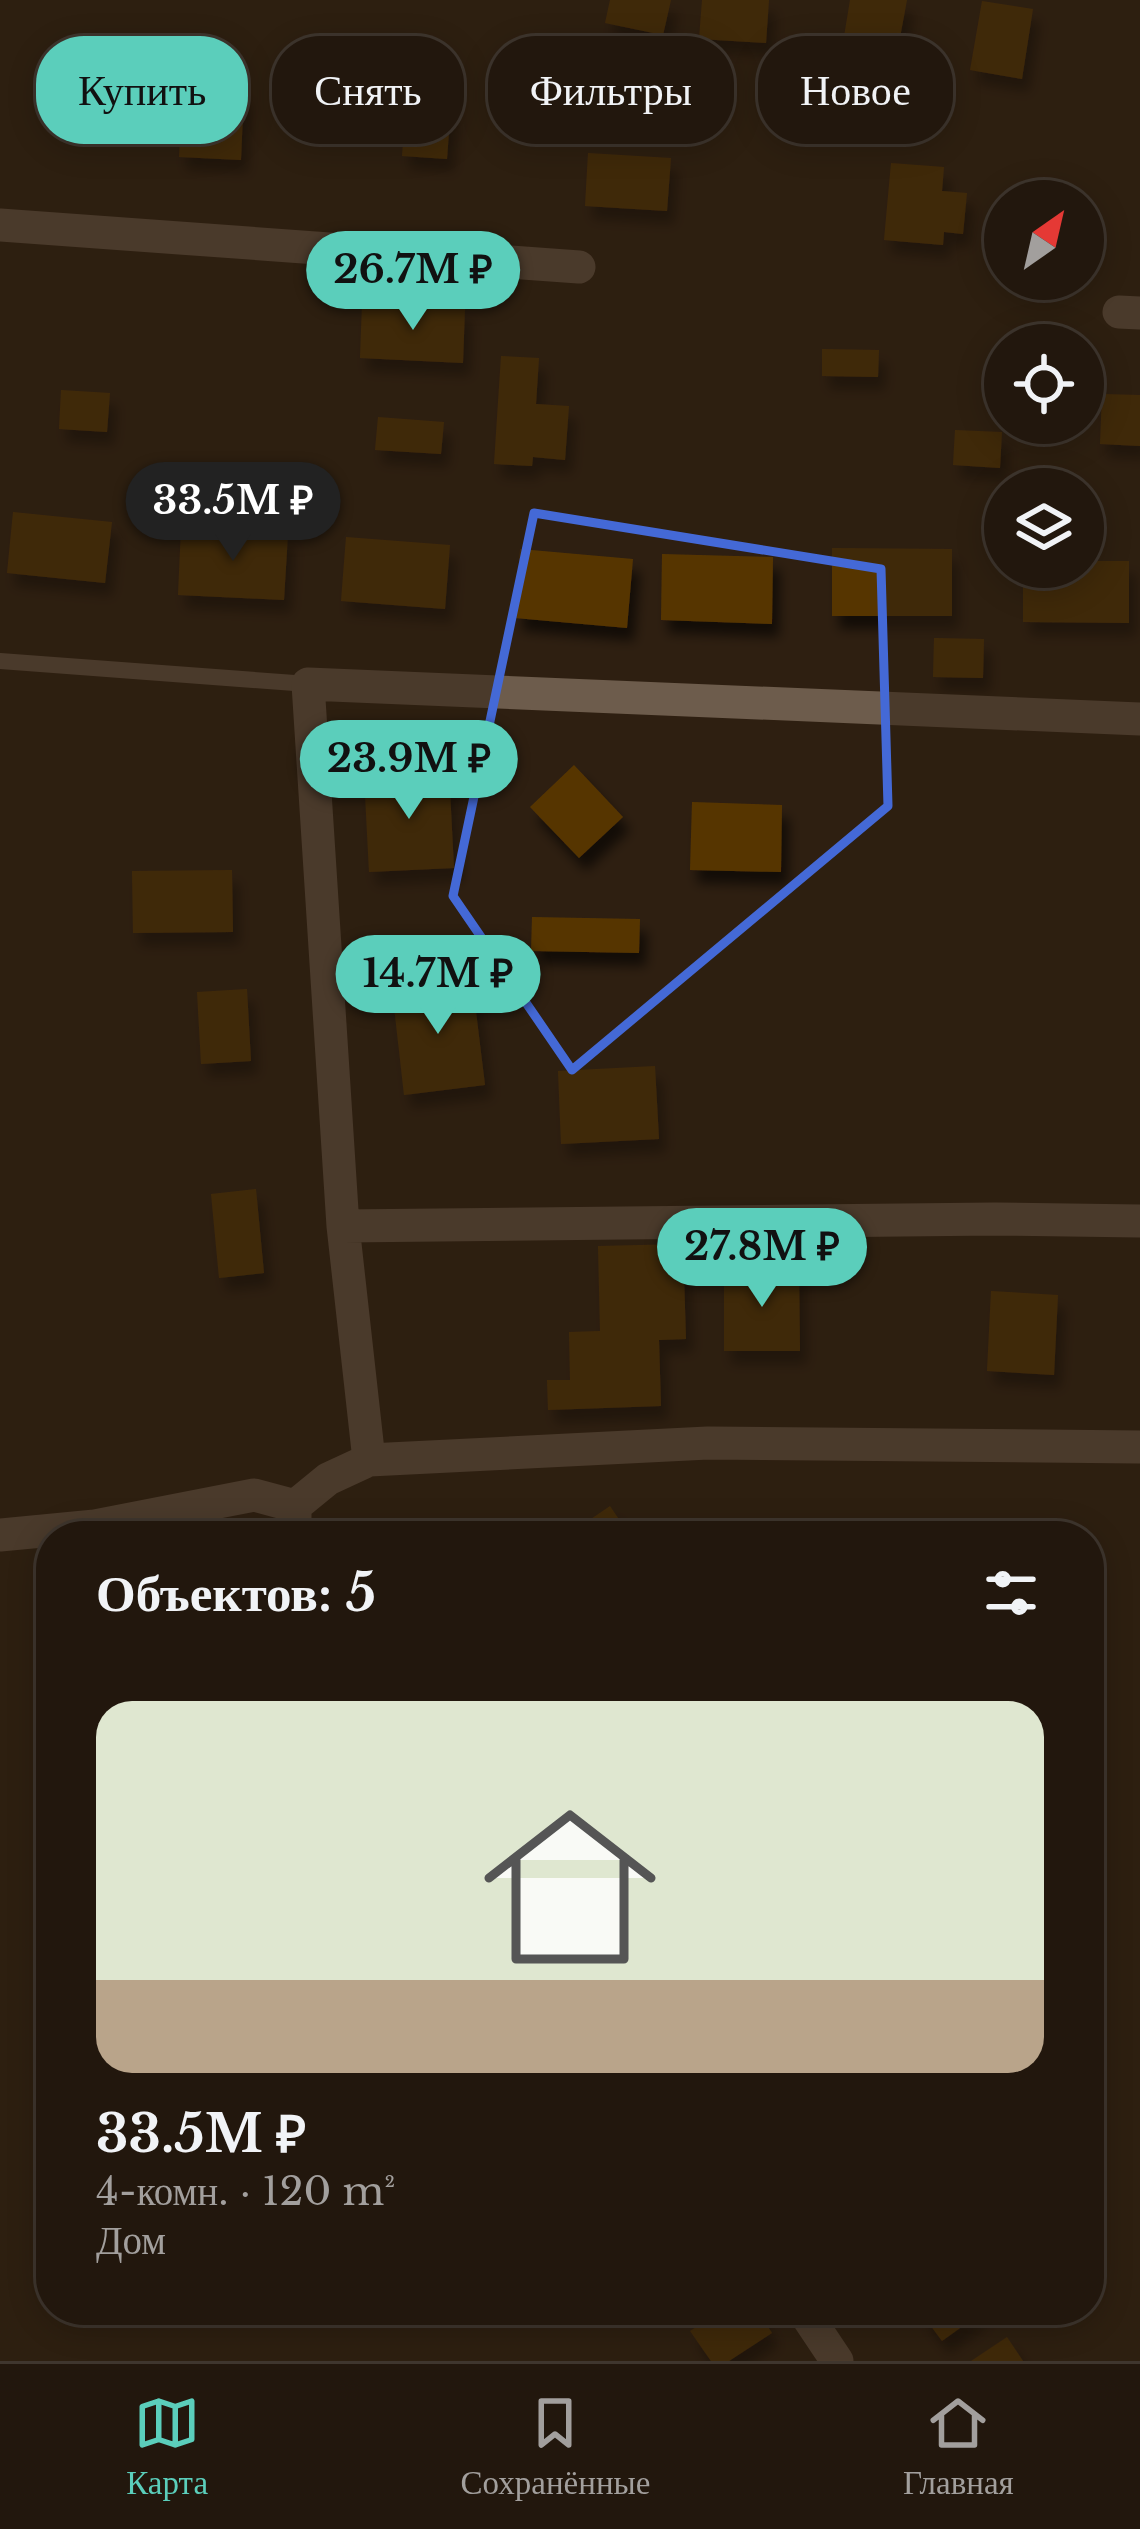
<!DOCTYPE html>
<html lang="ru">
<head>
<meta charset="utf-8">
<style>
  :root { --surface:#22170d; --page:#2a2016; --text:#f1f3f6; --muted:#a29f9d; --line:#3f362e; --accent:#5bcebb }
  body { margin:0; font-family:"Libre Baskerville",serif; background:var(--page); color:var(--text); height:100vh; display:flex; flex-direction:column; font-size:45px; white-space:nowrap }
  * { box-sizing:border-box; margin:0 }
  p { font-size:39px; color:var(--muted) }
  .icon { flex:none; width:66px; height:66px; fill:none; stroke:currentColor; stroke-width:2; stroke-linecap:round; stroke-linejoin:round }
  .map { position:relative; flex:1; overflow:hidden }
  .side { position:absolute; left:36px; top:1521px; width:1068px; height:804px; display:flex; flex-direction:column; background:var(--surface); border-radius:48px; box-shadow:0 6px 30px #0003,0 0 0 3px var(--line) }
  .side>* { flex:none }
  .guide { position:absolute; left:36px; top:36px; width:1068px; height:108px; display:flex; gap:24px }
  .needle { width:78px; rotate:34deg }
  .controls { position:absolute; left:984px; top:180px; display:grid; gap:24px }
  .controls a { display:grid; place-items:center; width:120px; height:120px; border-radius:50%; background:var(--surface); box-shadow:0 6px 30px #0003,0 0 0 3px var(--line); font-size:60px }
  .price { position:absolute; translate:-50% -102px; padding:0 27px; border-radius:42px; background:var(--accent); color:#111; font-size:39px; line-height:78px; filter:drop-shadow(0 3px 6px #0008) }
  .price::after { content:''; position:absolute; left:50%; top:72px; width:36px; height:27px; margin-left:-18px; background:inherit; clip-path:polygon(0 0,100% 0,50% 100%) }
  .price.selected { background:#222; color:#fff }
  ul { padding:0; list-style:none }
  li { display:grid; align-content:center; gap:24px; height:636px; padding:0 60px }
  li+li { border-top:3px solid var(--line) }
  li span { display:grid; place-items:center; height:372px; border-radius:36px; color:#555 }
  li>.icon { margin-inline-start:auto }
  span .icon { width:216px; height:216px; fill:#fffc; stroke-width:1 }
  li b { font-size:51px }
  h2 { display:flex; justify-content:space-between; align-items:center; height:144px; padding:0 60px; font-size:51px }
  .pill { padding:0 42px; border-radius:48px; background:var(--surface); box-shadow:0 6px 30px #0003,0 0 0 3px var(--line); font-size:42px; line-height:108px }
  .pill.selected { background:var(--accent); color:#111 }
  .menu { display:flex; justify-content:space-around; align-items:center; height:168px; border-top:3px solid var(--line); background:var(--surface); font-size:33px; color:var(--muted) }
  .menu a { display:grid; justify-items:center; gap:6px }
  .menu .selected { color:var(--accent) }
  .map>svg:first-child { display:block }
  .building { fill:#573600; filter:url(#shadow) }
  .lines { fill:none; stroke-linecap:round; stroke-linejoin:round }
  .lane { stroke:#6d5c4c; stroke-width:16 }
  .street { stroke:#6d5c4c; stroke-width:33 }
  .marked { fill:none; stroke:#4469d6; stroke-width:9; stroke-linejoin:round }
</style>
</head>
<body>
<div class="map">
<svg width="1140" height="2361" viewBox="0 0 1140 2361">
  <defs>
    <filter id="shadow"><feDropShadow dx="7" dy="13" stdDeviation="6" flood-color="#0009"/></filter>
  </defs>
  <rect width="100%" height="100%" fill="#2e1f11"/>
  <path class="building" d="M 610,0 L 671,0 L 663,35 L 605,23 Z
    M 702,0 L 769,0 L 766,43 L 699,39 Z
    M 850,0 L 907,0 L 895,64 L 841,55 Z
    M 982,1 L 1033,9 L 1022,79 L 970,70 Z
    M 183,86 L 244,89 L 241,160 L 179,157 Z
    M 406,101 L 451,104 L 447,159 L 402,156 Z
    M 588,153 L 671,158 L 667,211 L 585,206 Z
    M 891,163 L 944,167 L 942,191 L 967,193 L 963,234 L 944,232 L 943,245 L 884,240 Z
    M 362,304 L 465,308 L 463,363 L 360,358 Z
    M 822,349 L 879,350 L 878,377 L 822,376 Z
    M 501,356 L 539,358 L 536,404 L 569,406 L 565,460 L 533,457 L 532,466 L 494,464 Z
    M 61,390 L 110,393 L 107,432 L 59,429 Z
    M 1102,394 L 1140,395 L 1140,446 L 1100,444 Z
    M 378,417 L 444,422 L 441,454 L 375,450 Z
    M 955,430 L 1002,432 L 1000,468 L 953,465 Z
    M 13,512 L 112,522 L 105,583 L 7,573 Z
    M 181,528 L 288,534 L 284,600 L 178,595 Z
    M 346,537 L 450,545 L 445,609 L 341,601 Z
    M 832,548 L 952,549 L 952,616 L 832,616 Z
    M 520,549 L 633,559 L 627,628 L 515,618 Z
    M 662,554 L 773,557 L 772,624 L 661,620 Z
    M 1083,561 L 1129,561 L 1129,623 L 1023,622 L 1023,567 L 1083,567 Z
    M 934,638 L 984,639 L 983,678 L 933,677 Z
    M 574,765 L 623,817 L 579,858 L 530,807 Z
    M 449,771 L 454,868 L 369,872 L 364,775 Z
    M 692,802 L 782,805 L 781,872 L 690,870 Z
    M 232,870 L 233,932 L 133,933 L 132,871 Z
    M 532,917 L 640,919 L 639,953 L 531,951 Z
    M 472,979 L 485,1085 L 404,1095 L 392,989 Z
    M 247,989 L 251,1061 L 201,1064 L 197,992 Z
    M 655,1066 L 659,1139 L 561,1144 L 558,1071 Z
    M 256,1189 L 264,1273 L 219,1278 L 211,1194 Z
    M 683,1244 L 686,1339 L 659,1340 L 661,1406 L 548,1410 L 547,1380 L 570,1380 L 569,1332 L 600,1331 L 598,1246 Z
    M 724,1268 L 799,1268 L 800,1351 L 724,1351 Z
    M 991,1291 L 1058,1295 L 1054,1375 L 987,1371 Z
    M 610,1506 L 630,1536 L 566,1536 Z
    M 722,2310 L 757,2310 L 772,2333 L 729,2361 L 711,2361 L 690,2331 Z
    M 919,2310 L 985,2310 L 942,2341 Z
    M 1007,2337 L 1023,2361 L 971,2361 Z"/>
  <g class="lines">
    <path class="lane" d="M 0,661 L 308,684"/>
    <path class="street" d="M 0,225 L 579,267
      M 1119,312 L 1140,313
      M 343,1226 L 995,1219 L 1140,1221
      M 369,1460 L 343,1226 L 308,684 L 1140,719
      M 0,1535 L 95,1526 L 254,1495 L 295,1506
      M 295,1536 L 295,1506 L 328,1479 L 369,1460 L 708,1443 L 1140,1447
      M 803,2310 L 837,2361"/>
  </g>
  <path d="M0 0H1140V2361H0ZM 534,513 L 881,569 L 888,806 L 572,1070 L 453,896 Z" fill="#2e1f11" fill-opacity=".55" fill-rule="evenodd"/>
  <path class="marked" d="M 534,513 L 881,569 L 888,806 L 572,1070 L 453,896 Z"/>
</svg>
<div class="controls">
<a><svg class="needle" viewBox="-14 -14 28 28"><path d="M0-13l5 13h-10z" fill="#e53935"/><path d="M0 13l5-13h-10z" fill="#a29f9d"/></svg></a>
<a><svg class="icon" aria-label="locate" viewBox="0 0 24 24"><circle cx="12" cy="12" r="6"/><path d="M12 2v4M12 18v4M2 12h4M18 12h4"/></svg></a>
<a><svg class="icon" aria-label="layers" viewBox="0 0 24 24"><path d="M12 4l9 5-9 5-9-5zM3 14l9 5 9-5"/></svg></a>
</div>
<b class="price" style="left:413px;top:333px">26.7M ₽</b>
<b class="price selected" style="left:233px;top:564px">33.5M ₽</b>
<b class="price" style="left:409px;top:822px">23.9M ₽</b>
<b class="price" style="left:438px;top:1037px">14.7M ₽</b>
<b class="price" style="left:762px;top:1310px">27.8M ₽</b>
<div class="guide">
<a class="pill selected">Купить</a>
<a class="pill">Снять</a>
<a class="pill">Фильтры</a>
<a class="pill">Новое</a>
</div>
<section class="side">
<h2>Объектов: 5<svg class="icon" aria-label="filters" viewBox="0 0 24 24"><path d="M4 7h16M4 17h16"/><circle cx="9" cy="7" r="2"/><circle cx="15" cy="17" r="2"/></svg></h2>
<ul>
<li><span style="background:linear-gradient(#dfe7d0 75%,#b9a48a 0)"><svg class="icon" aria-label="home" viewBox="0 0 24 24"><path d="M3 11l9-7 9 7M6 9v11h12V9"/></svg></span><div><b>33.5M ₽</b><p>4-комн. · 120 m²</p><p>Дом</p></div></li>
</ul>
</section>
</div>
<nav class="menu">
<a class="selected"><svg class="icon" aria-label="map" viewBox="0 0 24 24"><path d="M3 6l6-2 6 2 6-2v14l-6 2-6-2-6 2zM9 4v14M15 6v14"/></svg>Карта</a>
<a><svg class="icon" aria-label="saved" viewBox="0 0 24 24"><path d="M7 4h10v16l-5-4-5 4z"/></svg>Сохранённые</a>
<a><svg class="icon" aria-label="home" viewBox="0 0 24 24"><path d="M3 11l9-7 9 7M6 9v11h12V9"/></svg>Главная</a>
</nav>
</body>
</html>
